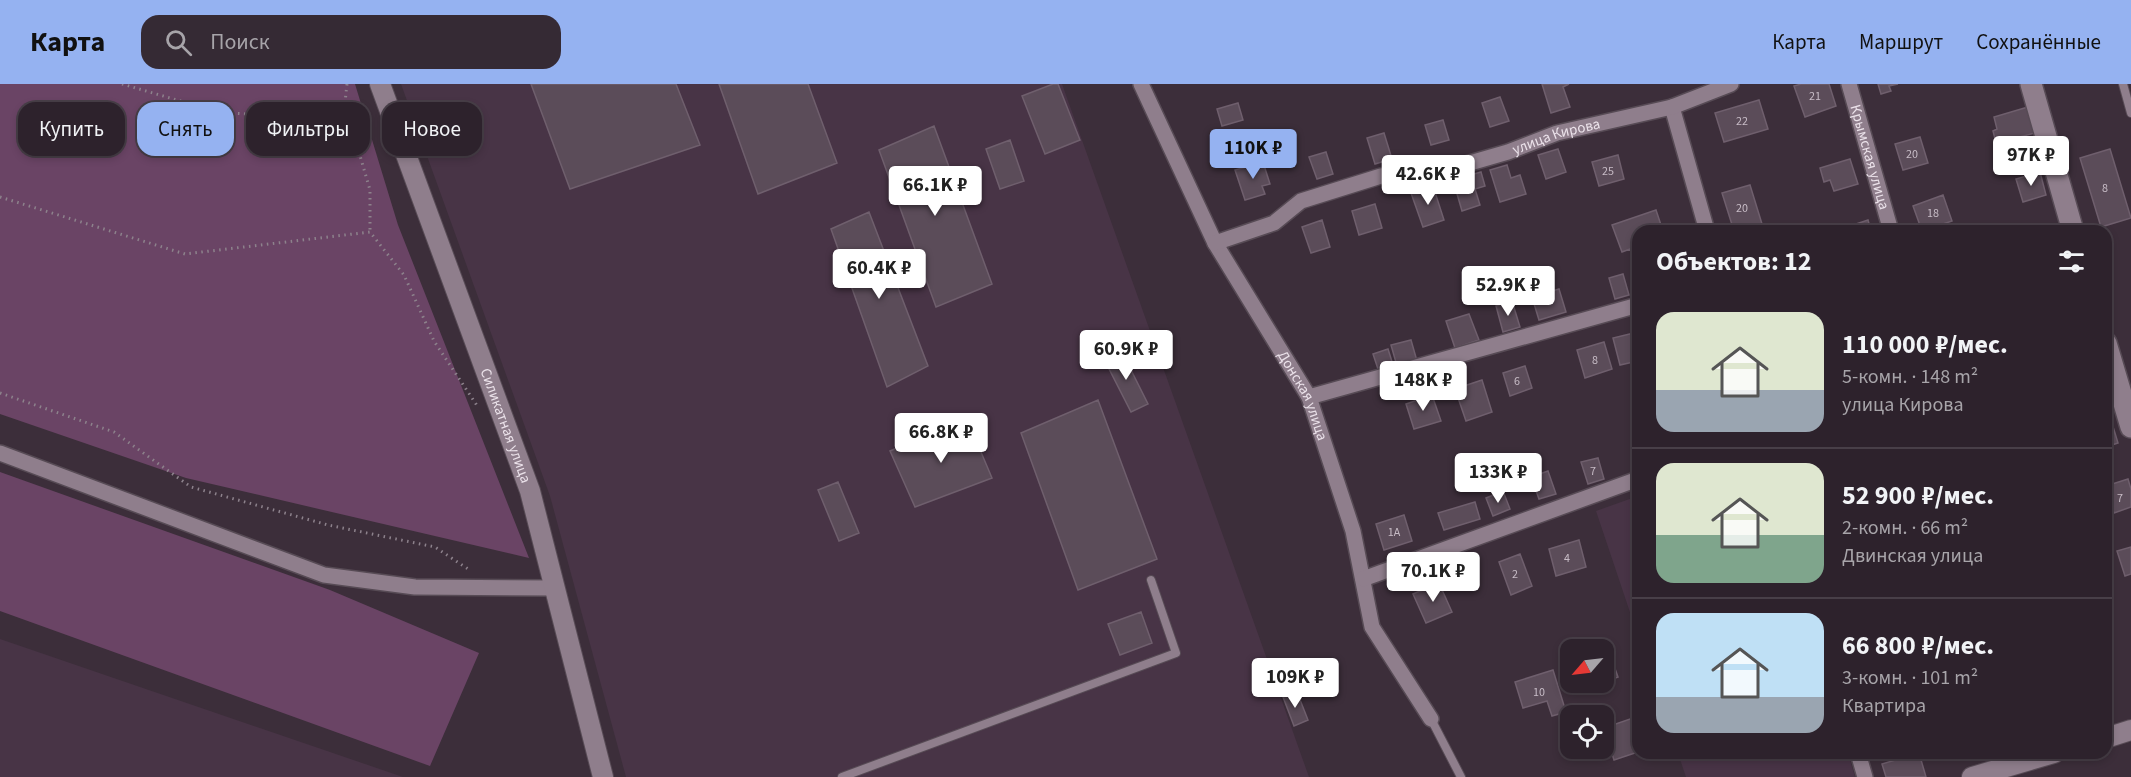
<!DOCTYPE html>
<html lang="ru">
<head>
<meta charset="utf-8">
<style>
  :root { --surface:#2d222c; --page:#352a34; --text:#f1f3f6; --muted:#a7a4a9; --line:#483f48; --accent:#95b2f1 }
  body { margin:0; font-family:"Source Sans 3",sans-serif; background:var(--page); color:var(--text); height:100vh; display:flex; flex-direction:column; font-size:22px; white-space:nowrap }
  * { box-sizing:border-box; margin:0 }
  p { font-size:20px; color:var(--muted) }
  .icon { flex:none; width:33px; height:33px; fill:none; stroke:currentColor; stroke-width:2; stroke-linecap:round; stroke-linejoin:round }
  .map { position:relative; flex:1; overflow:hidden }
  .sheet { position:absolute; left:1632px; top:141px; width:480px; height:534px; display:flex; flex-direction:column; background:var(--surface); border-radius:18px; box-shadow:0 3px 9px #0003,0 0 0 2px var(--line) }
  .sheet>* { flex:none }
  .top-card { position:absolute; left:18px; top:18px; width:570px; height:54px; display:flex; gap:12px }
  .needle { width:39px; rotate:242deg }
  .buttons { position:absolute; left:1560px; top:555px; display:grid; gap:12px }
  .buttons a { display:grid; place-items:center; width:54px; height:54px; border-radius:12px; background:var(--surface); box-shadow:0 3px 9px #0003,0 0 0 2px var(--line); font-size:30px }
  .price { position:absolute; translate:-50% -51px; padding:0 14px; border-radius:6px; background:#fff; color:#222; font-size:20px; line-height:39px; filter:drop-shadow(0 2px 3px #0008) }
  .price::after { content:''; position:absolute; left:50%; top:36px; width:18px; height:14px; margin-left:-9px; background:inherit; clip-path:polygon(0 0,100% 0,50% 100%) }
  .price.active { background:var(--accent); color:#111 }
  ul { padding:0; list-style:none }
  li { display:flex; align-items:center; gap:18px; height:150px; padding:0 24px }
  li+li { border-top:2px solid var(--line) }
  li span { display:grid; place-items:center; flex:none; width:168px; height:120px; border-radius:18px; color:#555 }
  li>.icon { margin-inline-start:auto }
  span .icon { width:72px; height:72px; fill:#fffc; stroke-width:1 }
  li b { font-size:26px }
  h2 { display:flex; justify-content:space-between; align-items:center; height:72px; padding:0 24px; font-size:26px }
  .tag { padding:0 21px; border-radius:18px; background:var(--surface); box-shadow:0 3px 9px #0003,0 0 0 2px var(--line); font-size:21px; line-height:54px }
  .tag.active { background:var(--accent); color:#111 }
  header { display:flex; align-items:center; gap:36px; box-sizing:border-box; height:84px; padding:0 30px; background:var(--accent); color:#111 }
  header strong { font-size:28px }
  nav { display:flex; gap:33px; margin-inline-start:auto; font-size:21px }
  .search { width:420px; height:54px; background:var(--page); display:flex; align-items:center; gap:15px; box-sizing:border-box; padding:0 21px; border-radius:18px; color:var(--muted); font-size:22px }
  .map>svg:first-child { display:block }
  .built { fill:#483446 }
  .green { fill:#6a4465 }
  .building { fill:#5b4c59; stroke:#6f5f6d; stroke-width:1.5 }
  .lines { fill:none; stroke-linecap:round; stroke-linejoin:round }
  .service-casing { stroke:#574b55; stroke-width:10 }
  .minor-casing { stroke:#574b55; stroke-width:18 }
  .tertiary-casing { stroke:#574b55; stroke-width:22 }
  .secondary-casing { stroke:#574b55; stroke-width:24 }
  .path { stroke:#8d828c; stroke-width:3; stroke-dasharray:1.5 4.5; stroke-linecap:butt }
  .service { stroke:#8f7e8c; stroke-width:8 }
  .minor { stroke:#8f7e8c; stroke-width:15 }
  .tertiary { stroke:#8f7e8c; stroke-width:20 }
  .secondary { stroke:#8f7e8c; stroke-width:21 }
  .labels { text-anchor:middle; stroke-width:4.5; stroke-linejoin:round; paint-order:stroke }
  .number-label { font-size:12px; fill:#c7bcc6 }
  .street-label { font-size:15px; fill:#ebe2ea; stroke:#322430 }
</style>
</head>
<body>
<header>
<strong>Карта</strong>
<div class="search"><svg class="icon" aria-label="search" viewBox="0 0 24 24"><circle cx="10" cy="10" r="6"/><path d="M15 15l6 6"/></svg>Поиск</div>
<nav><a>Карта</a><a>Маршрут</a><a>Сохранённые</a></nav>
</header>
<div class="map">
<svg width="2131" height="693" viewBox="0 0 2131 693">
  <rect width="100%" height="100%" fill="#3c2e3a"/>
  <path class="built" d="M 401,0 L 1062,0 L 1309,693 L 626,693 L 550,412 Z
    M 1638,412 L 1638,552 L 1596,427 Z
    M 0,555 L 403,693 L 0,693 Z
    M 1678,669 L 1848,669 L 1855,693 L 1686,693 Z"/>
  <path class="green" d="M 0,0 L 355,0 L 398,141 L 529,474 L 186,394 L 0,330 Z
    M 0,388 L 330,506 L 479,569 L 430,682 L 0,527 Z"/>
  <path class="building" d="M 531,0 L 676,0 L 700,61 L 570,105 Z
    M 719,0 L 808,0 L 837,79 L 758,110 Z
    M 1053,0 L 1058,0 L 1080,56 L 1045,70 L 1022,12 Z
    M 1542,0 L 1569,0 L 1563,3 L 1570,23 L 1551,29 Z
    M 1801,0 L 1829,0 L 1836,22 L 1805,33 L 1794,2 Z
    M 1878,0 L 1898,0 L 1889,2 L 1891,7 L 1881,10 Z
    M 1500,13 L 1509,37 L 1490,43 L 1482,19 Z
    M 1759,16 L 1768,45 L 1724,58 L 1715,29 Z
    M 1238,19 L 1243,36 L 1222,42 L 1217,25 Z
    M 2028,23 L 2035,49 L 1996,59 L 1993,47 L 1997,45 L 1994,33 Z
    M 1443,36 L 1449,56 L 1431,61 L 1425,41 Z
    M 934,42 L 992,200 L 936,223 L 879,66 Z
    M 1384,49 L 1392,75 L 1375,80 L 1367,54 Z
    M 1920,53 L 1928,79 L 1903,86 L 1895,60 Z
    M 1010,56 L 1024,97 L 1000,105 L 986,65 Z
    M 1558,65 L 1566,88 L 1546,95 L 1538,71 Z
    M 2110,65 L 2131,134 L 2101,143 L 2080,74 Z
    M 1326,68 L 1333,90 L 1317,95 L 1309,73 Z
    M 1618,71 L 1624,95 L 1599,102 L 1592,78 Z
    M 1850,75 L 1858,100 L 1834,107 L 1830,96 L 1824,98 L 1820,84 Z
    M 1263,78 L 1270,100 L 1262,102 L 1265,110 L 1245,116 L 1235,86 Z
    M 1507,81 L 1511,94 L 1520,91 L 1526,110 L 1500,118 L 1490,86 Z
    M 1481,88 L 1485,102 L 1475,105 L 1480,121 L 1462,127 L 1453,96 Z
    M 2040,88 L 2046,111 L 2023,118 L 2016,95 Z
    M 1750,101 L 1762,140 L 1734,147 L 1722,109 Z
    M 1433,102 L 1444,136 L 1423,143 L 1411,109 Z
    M 1943,111 L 1952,137 L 1922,147 L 1913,122 Z
    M 1375,120 L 1382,144 L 1359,151 L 1352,127 Z
    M 1656,126 L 1663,147 L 1638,147 L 1638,169 L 1632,171 L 1630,165 L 1622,168 L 1612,141 Z
    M 869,128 L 928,282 L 887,303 L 831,145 Z
    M 1322,136 L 1330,163 L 1311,169 L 1302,143 Z
    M 1868,136 L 1871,147 L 1845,147 L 1844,144 Z
    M 1623,190 L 1629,211 L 1615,215 L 1609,194 Z
    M 1559,205 L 1566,228 L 1539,236 L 1532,213 Z
    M 1512,217 L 1520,243 L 1503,248 L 1496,222 Z
    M 1469,230 L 1479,256 L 1455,264 L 1446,237 Z
    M 1638,248 L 1638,277 L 1620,281 L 1613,254 Z
    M 1411,256 L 1417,277 L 1397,282 L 1391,261 Z
    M 1604,258 L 1612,285 L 1585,294 L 1577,266 Z
    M 1388,265 L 1394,284 L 1379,288 L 1373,270 Z
    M 1121,266 L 1148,320 L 1131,328 L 1104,275 Z
    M 1525,282 L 1532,304 L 1510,312 L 1503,289 Z
    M 1482,296 L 1492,328 L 1466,337 L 1455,305 Z
    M 1432,311 L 1441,337 L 1414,345 L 1406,320 Z
    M 1098,316 L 1157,475 L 1078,506 L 1021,349 Z
    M 967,335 L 992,394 L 915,423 L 890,367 Z
    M 2111,336 L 2118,359 L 2106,363 L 2106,338 Z
    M 1598,374 L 1604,395 L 1588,400 L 1581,378 Z
    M 1548,387 L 1556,410 L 1539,415 L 1531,393 Z
    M 2128,395 L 2131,405 L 2131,423 L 2114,429 L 2106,402 Z
    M 838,398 L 859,449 L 839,457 L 818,406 Z
    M 1503,407 L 1510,425 L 1493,432 L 1486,414 Z
    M 1475,418 L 1480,435 L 1444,446 L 1438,429 Z
    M 1404,431 L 1412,457 L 1384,466 L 1376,440 Z
    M 1579,456 L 1586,483 L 1556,492 L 1549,465 Z
    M 2131,463 L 2131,490 L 2125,492 L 2117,467 Z
    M 1520,470 L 1532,502 L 1511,511 L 1499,478 Z
    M 1439,499 L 1452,528 L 1426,539 L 1413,510 Z
    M 1141,528 L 1152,559 L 1120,571 L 1108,540 Z
    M 1607,562 L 1618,593 L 1604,598 L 1604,566 L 1595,566 Z
    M 1553,586 L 1566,628 L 1552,632 L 1547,617 L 1523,624 L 1515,598 Z
    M 1576,598 L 1602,598 L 1579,606 Z
    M 1297,608 L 1308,636 L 1294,642 L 1283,613 Z
    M 1636,633 L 1638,668 L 1614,676 L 1604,644 Z
    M 1919,669 L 1926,693 L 1886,693 L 1882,680 Z"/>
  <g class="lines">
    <g class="service-casing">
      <path id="service" d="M 2123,0 L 2131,29
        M 1431,635 L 1461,693
        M 842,693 L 1176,569 L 1151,496"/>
    </g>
    <g class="minor-casing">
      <g id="minor">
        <path id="s1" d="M 1141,0 L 1215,159 L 1309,313 L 1353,447 L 1372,543 L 1431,635"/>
        <path id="s2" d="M 1849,0 L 1891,147"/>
        <path d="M 1672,23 L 1707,147"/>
        <path id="s3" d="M 1215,159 L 1274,139 L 1301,117 L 1381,92 L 1408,88 L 1425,92 L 1508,68 L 1557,49 L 1672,23 L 1731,0"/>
        <path d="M 1309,313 L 1638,221"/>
        <path d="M 0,369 L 324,491 L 415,503 L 555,504"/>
        <path d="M 1363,495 L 1638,395"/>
        <path d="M 1858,669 L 1865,693"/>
      </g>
    </g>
    <g class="tertiary-casing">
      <g id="tertiary">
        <path id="s4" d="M 380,0 L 530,407 L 603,693"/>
        <path d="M 2106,654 L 2131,646"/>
        <path d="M 1972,693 L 2054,669"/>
      </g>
    </g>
    <g class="secondary-casing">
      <path id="secondary" d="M 2031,0 L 2073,147
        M 2106,259 L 2131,343"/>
    </g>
    <path class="path" d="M 122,0 L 218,28 L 343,37
      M 347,0 L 343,37 L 356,58 L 370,106 L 370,148
      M 0,113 L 185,170 L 370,148 L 404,191 L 434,257 L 478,323
      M 0,309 L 114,348 L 191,403 L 328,441 L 435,463 L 471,487"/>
    <use href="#service" class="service"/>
    <use href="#minor" class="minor"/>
    <use href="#tertiary" class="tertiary"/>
    <use href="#secondary" class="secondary"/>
  </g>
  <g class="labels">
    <g class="number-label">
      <text x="1815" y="16">21</text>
      <text x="1742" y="41">22</text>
      <text x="1912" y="74">20</text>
      <text x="1608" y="91">25</text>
      <text x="2105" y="108">8</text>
      <text x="1742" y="128">20</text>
      <text x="1933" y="133">18</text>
      <text x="1595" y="280">8</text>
      <text x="1517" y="301">6</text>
      <text x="1593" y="391">7</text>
      <text x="2120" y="418">7</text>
      <text x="1394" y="452">1А</text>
      <text x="1567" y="478">4</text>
      <text x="1515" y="494">2</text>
      <text x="1539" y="612">10</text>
    </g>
    <g class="street-label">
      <text dy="5" stroke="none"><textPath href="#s3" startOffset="363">улица Кирова</textPath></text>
      <text dy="5" stroke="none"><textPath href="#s2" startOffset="76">Крымская улица</textPath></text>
      <text dy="5" stroke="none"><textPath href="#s1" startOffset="352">Донская улица</textPath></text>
      <text dy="5" stroke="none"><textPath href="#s4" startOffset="364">Силикатная улица</textPath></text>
    </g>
  </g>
</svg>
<div class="buttons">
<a><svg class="needle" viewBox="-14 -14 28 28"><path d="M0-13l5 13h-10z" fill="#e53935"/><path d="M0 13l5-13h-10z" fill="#a7a4a9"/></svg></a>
<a><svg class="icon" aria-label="locate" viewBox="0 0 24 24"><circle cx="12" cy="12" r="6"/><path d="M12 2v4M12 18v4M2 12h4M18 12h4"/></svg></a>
</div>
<b class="price active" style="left:1253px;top:96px">110K ₽</b>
<b class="price" style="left:2031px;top:103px">97K ₽</b>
<b class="price" style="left:1428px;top:122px">42.6K ₽</b>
<b class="price" style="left:935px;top:133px">66.1K ₽</b>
<b class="price" style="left:879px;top:216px">60.4K ₽</b>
<b class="price" style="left:1508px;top:233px">52.9K ₽</b>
<b class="price" style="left:1126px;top:297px">60.9K ₽</b>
<b class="price" style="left:1423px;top:328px">148K ₽</b>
<b class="price" style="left:941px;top:380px">66.8K ₽</b>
<b class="price" style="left:1498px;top:420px">133K ₽</b>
<b class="price" style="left:1433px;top:519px">70.1K ₽</b>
<b class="price" style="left:1295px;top:625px">109K ₽</b>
<div class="top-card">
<a class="tag">Купить</a>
<a class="tag active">Снять</a>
<a class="tag">Фильтры</a>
<a class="tag">Новое</a>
</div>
<section class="sheet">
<h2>Объектов: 12<svg class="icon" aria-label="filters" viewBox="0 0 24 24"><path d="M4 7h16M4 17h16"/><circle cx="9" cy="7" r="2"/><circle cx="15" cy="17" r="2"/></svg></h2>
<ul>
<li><span style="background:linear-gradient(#dfe7d0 65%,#9aa5b1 0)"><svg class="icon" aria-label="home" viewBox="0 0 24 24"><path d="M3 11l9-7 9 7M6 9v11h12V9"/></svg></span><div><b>110 000 ₽/мес.</b><p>5-комн. · 148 m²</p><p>улица Кирова</p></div></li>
<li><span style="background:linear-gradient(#dfe7d0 60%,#7fa58c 0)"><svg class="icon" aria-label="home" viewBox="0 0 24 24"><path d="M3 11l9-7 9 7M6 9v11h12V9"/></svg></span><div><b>52 900 ₽/мес.</b><p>2-комн. · 66 m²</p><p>Двинская улица</p></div></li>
<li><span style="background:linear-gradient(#bfe0f5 70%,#9aa5b1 0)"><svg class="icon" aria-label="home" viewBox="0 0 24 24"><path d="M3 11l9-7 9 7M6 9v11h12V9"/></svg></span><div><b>66 800 ₽/мес.</b><p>3-комн. · 101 m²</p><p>Квартира</p></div></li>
</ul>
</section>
</div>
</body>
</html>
